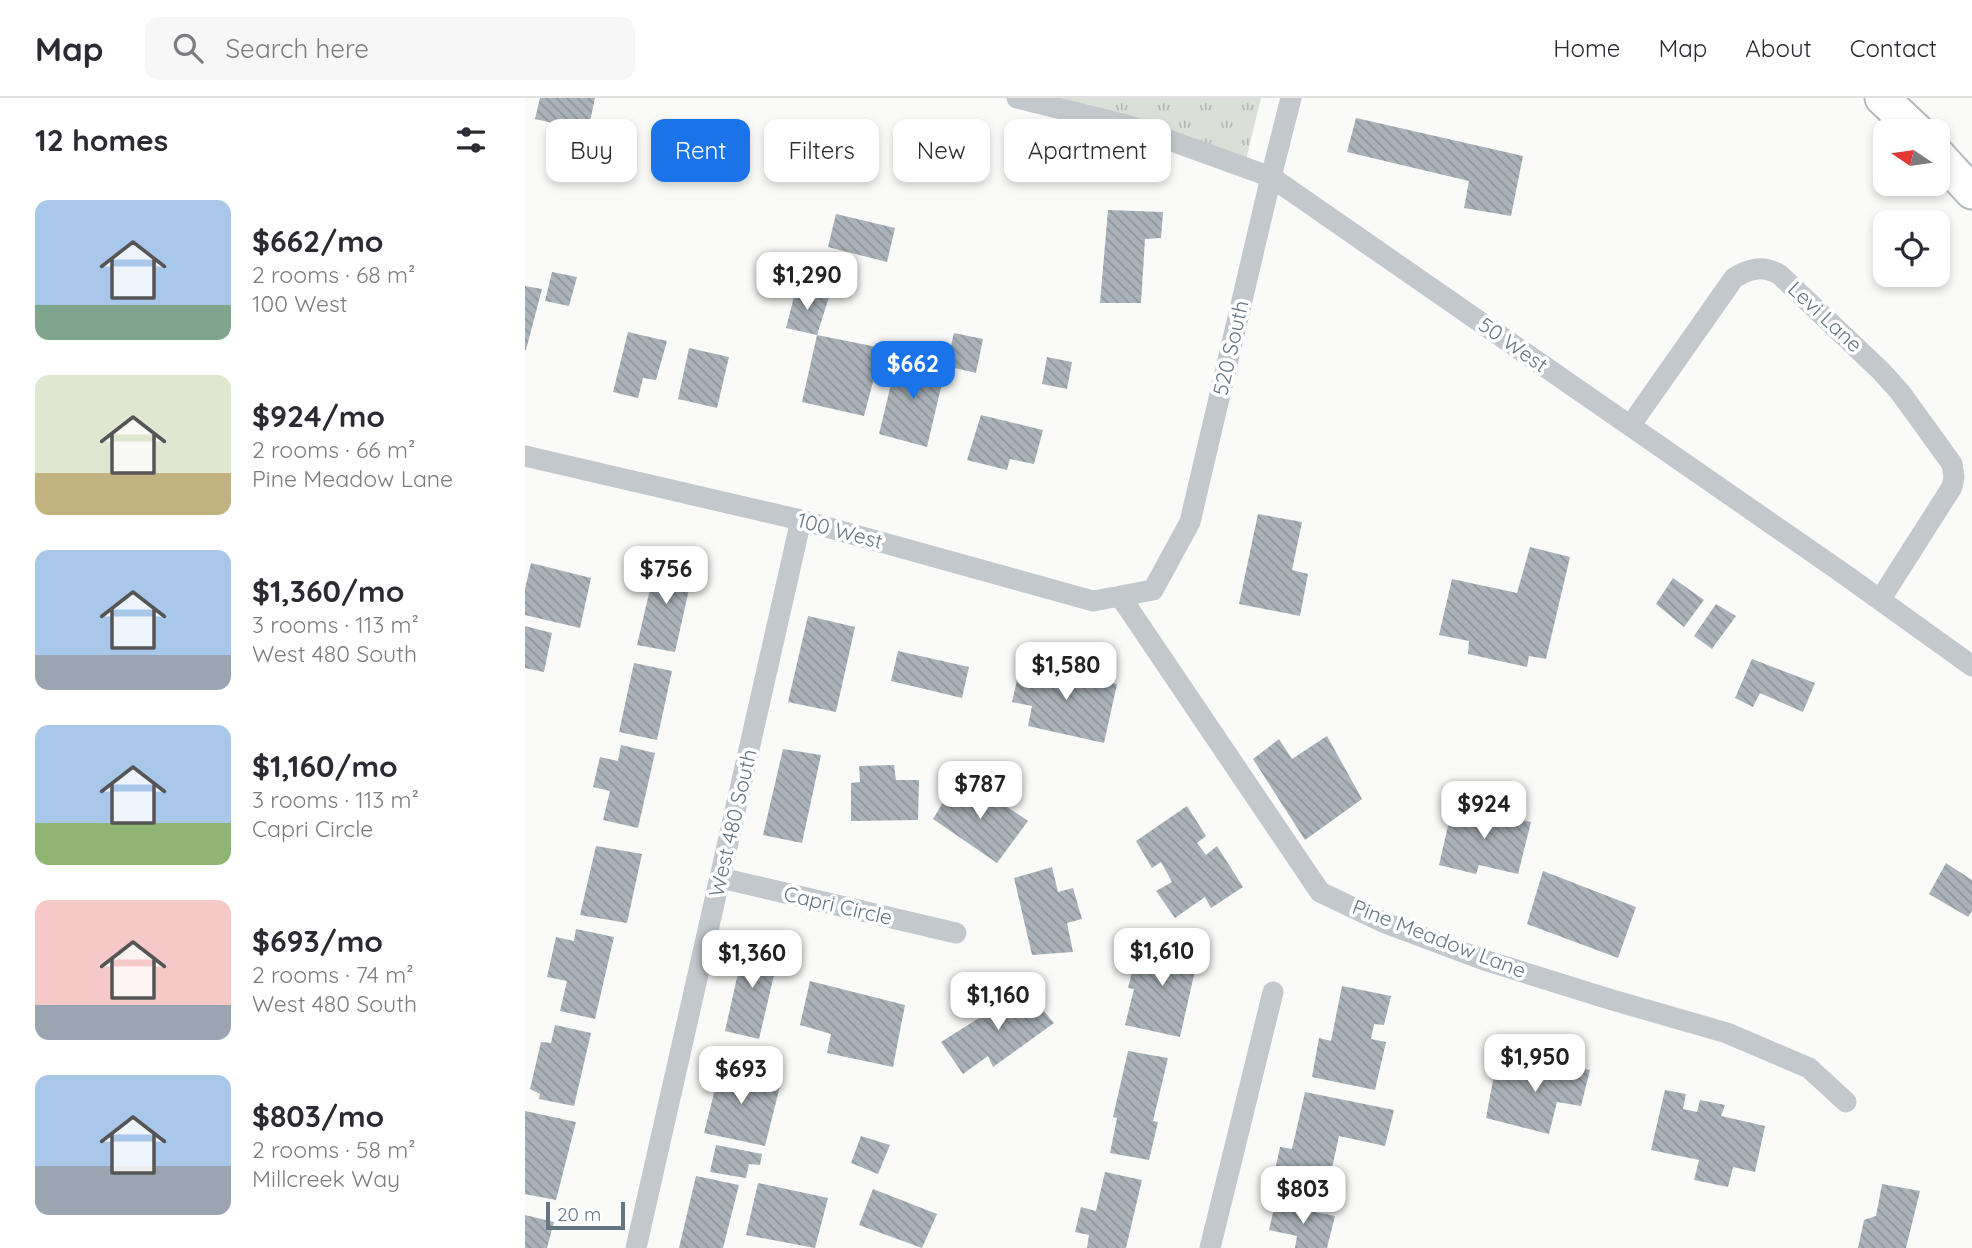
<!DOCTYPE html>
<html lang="en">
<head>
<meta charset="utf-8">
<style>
  :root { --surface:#fff; --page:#f7f7f7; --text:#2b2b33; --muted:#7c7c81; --line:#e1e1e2; --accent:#1a73e8 }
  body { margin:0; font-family:Quicksand,sans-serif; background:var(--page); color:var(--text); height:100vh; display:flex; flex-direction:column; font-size:26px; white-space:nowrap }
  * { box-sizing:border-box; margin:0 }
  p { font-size:23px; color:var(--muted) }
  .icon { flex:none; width:38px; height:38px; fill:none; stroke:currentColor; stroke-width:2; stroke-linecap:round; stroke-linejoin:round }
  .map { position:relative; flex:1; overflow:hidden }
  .details { display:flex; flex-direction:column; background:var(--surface); width:525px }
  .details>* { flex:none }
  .hud { position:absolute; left:21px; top:21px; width:665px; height:63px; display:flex; gap:14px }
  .needle { width:46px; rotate:283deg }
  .tools { position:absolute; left:1348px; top:21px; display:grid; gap:14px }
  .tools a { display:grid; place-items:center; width:77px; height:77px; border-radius:14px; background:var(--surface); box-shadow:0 4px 10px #0003; font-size:35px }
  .scale { position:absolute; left:21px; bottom:18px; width:79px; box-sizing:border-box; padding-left:7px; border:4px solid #657683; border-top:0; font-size:19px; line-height:24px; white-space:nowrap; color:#657683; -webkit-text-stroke:5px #fff; paint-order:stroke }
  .price { position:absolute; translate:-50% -60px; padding:0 16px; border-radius:14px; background:#fff; color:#222; font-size:23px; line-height:46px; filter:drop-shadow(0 2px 4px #0008) }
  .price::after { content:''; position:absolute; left:50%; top:42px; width:21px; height:16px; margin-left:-10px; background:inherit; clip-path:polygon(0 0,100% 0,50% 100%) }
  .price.selected { background:var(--accent); color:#fff }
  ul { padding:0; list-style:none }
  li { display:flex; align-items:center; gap:21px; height:175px; padding:0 35px }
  li span { display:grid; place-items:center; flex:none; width:196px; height:140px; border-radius:14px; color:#555 }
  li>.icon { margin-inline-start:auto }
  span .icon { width:84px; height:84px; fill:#fffc; stroke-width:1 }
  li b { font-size:30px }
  h2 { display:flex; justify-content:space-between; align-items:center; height:84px; padding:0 35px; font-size:30px }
  .chip { padding:0 24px; border-radius:14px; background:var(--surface); box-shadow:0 4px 10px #0003; font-size:24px; line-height:63px }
  .chip.selected { background:var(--accent); color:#fff }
  header { display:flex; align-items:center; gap:42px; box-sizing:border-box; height:98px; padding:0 35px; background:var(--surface); border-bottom:2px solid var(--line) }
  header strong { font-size:33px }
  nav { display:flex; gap:38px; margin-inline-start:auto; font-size:24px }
  .search { width:490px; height:63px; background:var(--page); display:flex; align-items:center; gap:18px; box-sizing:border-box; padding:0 24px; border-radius:14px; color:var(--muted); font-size:26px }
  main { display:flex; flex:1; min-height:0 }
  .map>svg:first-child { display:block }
  .park { fill:url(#park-tufts) }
  .building { fill:url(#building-back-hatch) }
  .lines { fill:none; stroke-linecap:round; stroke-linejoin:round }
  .trunk-casing { stroke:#b4b9bd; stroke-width:37 }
  .minor { stroke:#c3c8cc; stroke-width:21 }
  .trunk { stroke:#fff; stroke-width:33 }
  .labels { text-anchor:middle; stroke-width:7; stroke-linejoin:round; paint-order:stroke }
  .street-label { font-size:21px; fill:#657683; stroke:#fff }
</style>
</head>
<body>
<header>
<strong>Map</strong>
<div class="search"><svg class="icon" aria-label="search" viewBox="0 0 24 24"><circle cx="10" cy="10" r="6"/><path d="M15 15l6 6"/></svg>Search here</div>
<nav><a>Home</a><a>Map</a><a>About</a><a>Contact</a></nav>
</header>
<main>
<section class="details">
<h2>12 homes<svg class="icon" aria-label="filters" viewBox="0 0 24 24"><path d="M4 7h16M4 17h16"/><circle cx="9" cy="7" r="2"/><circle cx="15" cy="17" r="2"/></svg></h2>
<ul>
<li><span style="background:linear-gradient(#a9c7e8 75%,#7fa58c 0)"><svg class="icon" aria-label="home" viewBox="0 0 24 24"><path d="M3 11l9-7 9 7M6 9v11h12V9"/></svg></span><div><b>$662/mo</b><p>2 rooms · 68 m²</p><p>100 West</p></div></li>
<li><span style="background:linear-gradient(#dfe7d0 70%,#c2b280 0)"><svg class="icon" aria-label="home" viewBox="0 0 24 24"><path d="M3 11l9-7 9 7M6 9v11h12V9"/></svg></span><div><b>$924/mo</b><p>2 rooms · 66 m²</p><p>Pine Meadow Lane</p></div></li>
<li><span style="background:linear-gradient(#a9c7e8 75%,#9aa5b1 0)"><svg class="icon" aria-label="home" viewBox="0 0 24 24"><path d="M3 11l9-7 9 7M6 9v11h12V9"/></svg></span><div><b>$1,360/mo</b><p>3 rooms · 113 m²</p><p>West 480 South</p></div></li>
<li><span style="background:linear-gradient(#a9c7e8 70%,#8fb573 0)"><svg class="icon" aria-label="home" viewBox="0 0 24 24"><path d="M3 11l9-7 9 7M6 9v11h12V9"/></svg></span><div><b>$1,160/mo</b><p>3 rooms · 113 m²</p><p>Capri Circle</p></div></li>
<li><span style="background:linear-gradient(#f6c9c9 75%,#9aa5b1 0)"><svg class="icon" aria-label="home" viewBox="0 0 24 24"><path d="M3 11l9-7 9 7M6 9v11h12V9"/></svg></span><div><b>$693/mo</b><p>2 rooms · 74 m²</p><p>West 480 South</p></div></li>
<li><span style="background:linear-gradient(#a9c7e8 65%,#9aa5b1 0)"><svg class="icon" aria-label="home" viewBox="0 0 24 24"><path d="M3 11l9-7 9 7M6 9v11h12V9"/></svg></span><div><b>$803/mo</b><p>2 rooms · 58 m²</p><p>Millcreek Way</p></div></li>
</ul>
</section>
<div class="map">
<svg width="1447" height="1150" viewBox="0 0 1447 1150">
  <defs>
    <pattern id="park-tufts" width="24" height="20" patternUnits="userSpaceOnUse" patternTransform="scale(1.75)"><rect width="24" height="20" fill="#dadfd7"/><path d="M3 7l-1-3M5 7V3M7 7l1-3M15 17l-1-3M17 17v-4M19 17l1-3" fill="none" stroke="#b4b9b4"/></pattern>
    <pattern id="building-back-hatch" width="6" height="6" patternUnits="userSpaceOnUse" patternTransform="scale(1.75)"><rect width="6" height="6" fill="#aab3b9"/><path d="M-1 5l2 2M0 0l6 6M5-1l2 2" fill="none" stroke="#8e969c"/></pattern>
  </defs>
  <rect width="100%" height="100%" fill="#fafaf8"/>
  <path class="park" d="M 502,0 L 736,0 L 721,62 Z"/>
  <path class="building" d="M 15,0 L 70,0 L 63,33 L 10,21 Z
    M 831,20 L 998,58 L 986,118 L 939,110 L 944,83 L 822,54 Z
    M 583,112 L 638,114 L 636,140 L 620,141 L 616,205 L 575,205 Z
    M 311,116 L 370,130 L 362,164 L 303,149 Z
    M 27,174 L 52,179 L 44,208 L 20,203 Z
    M 0,188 L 17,191 L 1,252 L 0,252 Z
    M 271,191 L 304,199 L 292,237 L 261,230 Z
    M 103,234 L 142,243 L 131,282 L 118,280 L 113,300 L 88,294 Z
    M 429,235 L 458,241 L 451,275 L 421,268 Z
    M 292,237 L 357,250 L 339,318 L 277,304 Z
    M 164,250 L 204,259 L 192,310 L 153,301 Z
    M 373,257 L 421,268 L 402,349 L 354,336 Z
    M 522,259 L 547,264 L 542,291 L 517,286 Z
    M 456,317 L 518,332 L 509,366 L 485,361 L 482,372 L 442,362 Z
    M 733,416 L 777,424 L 767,472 L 783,476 L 775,518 L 714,506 Z
    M 1005,449 L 1045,459 L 1021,561 L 1004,558 L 1002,569 L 943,556 L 944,543 L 914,537 L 927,481 L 992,495 Z
    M 132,461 L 169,469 L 150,554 L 112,547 Z
    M 6,465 L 66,480 L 55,530 L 0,517 L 0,491 Z
    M 1148,480 L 1179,502 L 1159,529 L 1131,506 Z
    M 1191,506 L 1211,518 L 1187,551 L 1169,538 Z
    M 283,518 L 330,529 L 311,614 L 263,604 Z
    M 0,528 L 27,535 L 19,574 L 0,570 Z
    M 373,553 L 444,569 L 437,600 L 366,583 Z
    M 1227,561 L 1290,585 L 1278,614 L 1235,595 L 1228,609 L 1210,600 Z
    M 109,565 L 147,573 L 132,642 L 94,634 Z
    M 496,565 L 592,586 L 579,645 L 503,628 L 507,608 L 487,604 Z
    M 802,638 L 837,701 L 780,742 L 728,661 L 754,641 L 767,661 Z
    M 96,647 L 130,655 L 113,730 L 78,722 L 85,693 L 68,689 L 75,659 L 93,663 Z
    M 258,651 L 296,657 L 277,745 L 238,737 Z
    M 369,667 L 371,682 L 394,682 L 393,722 L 326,723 L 326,685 L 335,684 L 334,668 Z
    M 447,685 L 503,723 L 472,765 L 408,721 L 429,686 L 441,694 Z
    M 928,706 L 1006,724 L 993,776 L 954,767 L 951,776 L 914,767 Z
    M 662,708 L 681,738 L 672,745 L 681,757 L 692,748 L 718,789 L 686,810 L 680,799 L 650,820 L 631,793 L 647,784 L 636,764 L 627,770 L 611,743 Z
    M 71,748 L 117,756 L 102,825 L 55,817 Z
    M 1421,765 L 1447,782 L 1447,813 L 1443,819 L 1404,796 Z
    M 527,769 L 533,794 L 548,790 L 557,821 L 542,825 L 548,854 L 507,857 L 489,780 Z
    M 1018,773 L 1111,809 L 1093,860 L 1002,826 Z
    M 51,831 L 89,839 L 70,921 L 35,913 L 42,883 L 22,879 L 31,839 L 49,843 Z
    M 630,841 L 675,850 L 655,939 L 600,927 L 609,891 L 603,890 L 612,854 L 626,857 Z
    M 220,844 L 255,851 L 234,941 L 200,933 Z
    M 285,883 L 380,907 L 368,969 L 302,955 L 306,936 L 275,927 Z
    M 817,888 L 866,898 L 859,927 L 849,926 L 846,941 L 861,944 L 850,992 L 787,979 L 794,940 L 806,943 Z
    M 500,891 L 529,925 L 468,969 L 463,958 L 438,976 L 416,944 Z
    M 30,927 L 66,935 L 49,1008 L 14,1001 L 15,996 L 5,991 L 16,944 L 26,945 Z
    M 603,953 L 643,960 L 628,1023 L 633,1024 L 624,1062 L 585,1055 L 592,1020 L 588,1019 Z
    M 1017,962 L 1065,972 L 1056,1008 L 1032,1004 L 1024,1036 L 961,1020 L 971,966 L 1014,975 Z
    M 197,963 L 227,969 L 225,983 L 255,988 L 240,1048 L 179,1035 Z
    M 1140,992 L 1161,996 L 1158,1011 L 1172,1014 L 1175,1002 L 1200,1007 L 1196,1018 L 1240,1028 L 1230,1074 L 1208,1069 L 1203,1089 L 1169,1082 L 1174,1062 L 1126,1052 Z
    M 780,994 L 869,1012 L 860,1048 L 814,1038 L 800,1102 L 746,1091 L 755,1049 L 767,1051 Z
    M 0,1013 L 51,1024 L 31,1102 L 0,1096 Z
    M 336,1038 L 365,1047 L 353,1076 L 326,1065 Z
    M 191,1047 L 237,1056 L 235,1067 L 224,1066 L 221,1080 L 185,1074 Z
    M 580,1074 L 617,1082 L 601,1150 L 562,1150 L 564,1137 L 550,1134 L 556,1109 L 571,1113 Z
    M 171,1078 L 214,1087 L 198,1150 L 154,1150 Z
    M 233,1085 L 303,1100 L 290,1150 L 221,1137 Z
    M 1357,1086 L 1395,1093 L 1381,1150 L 1333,1150 L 1339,1122 L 1351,1118 Z
    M 348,1091 L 412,1116 L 397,1150 L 334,1127 Z
    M 750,1106 L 810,1118 L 802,1150 L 770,1150 L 772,1138 L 744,1132 Z
    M 0,1117 L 29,1124 L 22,1150 L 0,1150 Z"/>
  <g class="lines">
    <g class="trunk-casing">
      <path id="trunk" d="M 1357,0 L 1392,33
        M 1412,56 L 1447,94"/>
    </g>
    <path class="minor" d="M 492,0 L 605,28 L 746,79 L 1319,476 L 1447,568
      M 1105,328 L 1209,180 C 1225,170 1239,167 1255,177 L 1356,273 L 1375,294 L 1427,366 L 1429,379 L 1427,389 L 1355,502
      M 0,358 L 276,422 L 568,503 L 628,492 L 665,424 L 746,79 L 766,0
      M 595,498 L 795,794 L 860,825 L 959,862 L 1084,901 L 1202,935 L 1284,970 L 1321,1004
      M 196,780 L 431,835
      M 111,1150 L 276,422
      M 685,1150 L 748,894"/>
    <use href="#trunk" class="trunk"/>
  </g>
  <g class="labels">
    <g class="street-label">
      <text transform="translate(1300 219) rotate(43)" y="7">Levi Lane</text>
      <text transform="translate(988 247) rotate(35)" y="7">50 West</text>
      <text transform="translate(706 250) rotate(-77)" y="7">520 South</text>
      <text transform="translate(315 433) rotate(15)" y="7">100 West</text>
      <text transform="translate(208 725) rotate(-77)" y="7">West 480 South</text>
      <text transform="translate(313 808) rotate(13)" y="7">Capri Circle</text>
      <text transform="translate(914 841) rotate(21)" y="7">Pine Meadow Lane</text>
    </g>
  </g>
</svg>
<div class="tools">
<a><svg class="needle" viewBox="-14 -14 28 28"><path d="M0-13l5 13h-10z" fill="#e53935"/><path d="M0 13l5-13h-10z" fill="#7c7c81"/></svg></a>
<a><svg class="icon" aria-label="locate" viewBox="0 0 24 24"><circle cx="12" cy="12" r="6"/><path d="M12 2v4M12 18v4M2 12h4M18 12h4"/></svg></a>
</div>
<div class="scale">20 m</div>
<b class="price" style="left:282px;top:214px">$1,290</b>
<b class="price selected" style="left:388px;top:303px">$662</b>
<b class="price" style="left:141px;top:508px">$756</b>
<b class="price" style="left:541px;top:604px">$1,580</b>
<b class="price" style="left:455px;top:723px">$787</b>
<b class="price" style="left:959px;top:743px">$924</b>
<b class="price" style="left:637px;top:890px">$1,610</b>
<b class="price" style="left:227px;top:892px">$1,360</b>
<b class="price" style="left:473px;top:934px">$1,160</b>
<b class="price" style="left:1010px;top:996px">$1,950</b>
<b class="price" style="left:216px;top:1008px">$693</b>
<b class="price" style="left:778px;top:1128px">$803</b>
<div class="hud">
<a class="chip">Buy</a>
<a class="chip selected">Rent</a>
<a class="chip">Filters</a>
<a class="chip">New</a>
<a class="chip">Apartment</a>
</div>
</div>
</main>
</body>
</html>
